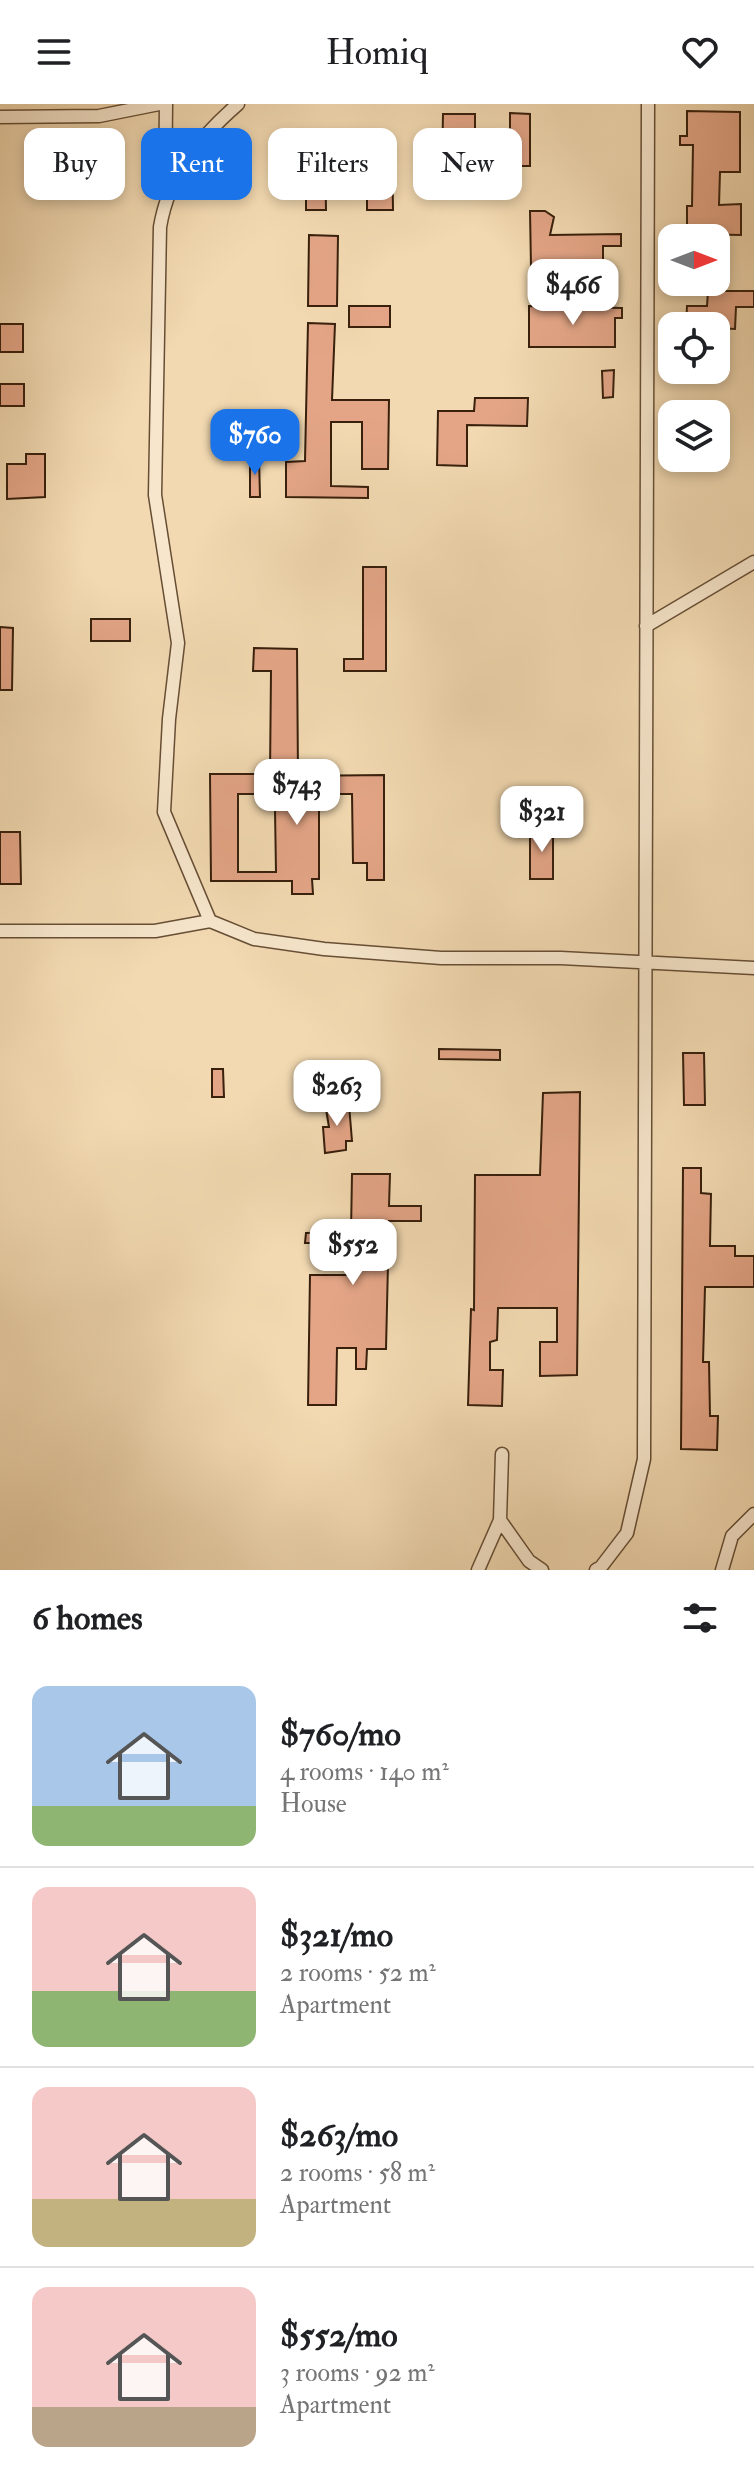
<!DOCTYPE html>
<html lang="en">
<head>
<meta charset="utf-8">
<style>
  :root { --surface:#fff; --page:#f2f2f2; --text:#202124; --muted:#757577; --line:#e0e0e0; --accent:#1a73e8 }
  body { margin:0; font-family:"IM FELL Double Pica",serif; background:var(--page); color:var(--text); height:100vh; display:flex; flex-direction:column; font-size:30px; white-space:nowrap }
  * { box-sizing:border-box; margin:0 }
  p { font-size:26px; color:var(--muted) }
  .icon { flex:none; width:44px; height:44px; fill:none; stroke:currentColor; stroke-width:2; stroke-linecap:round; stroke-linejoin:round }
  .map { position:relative; height:1466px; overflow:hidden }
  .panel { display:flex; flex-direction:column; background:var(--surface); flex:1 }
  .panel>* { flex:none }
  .banner { position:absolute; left:24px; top:24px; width:706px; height:72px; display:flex; gap:16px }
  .needle { width:52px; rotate:90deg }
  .fabs { position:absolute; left:658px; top:120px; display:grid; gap:16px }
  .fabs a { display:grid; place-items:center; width:72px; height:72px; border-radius:16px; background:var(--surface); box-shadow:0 4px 12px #0003; font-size:40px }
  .price { position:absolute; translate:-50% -68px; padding:0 18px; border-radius:16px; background:#fff; color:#222; font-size:26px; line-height:52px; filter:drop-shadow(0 2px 4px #0008) }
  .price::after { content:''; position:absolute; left:50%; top:48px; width:24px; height:18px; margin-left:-12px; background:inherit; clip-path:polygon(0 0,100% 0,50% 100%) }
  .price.active { background:var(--accent); color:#fff }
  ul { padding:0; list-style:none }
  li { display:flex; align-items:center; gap:24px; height:200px; padding:0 32px }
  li+li { border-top:2px solid var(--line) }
  li span { display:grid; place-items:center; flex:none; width:224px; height:160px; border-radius:16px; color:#555 }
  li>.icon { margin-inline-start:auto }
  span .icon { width:96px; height:96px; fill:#fffc; stroke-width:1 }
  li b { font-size:34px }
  h2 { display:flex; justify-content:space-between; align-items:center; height:96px; padding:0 32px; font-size:34px }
  .tag { padding:0 28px; border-radius:16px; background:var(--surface); box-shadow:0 4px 12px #0003; font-size:28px; line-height:72px }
  .tag.active { background:var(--accent); color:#fff }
  header { display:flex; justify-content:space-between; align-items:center; height:104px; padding:0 32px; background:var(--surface); font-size:36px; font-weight:600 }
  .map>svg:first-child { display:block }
  .building { fill:#e3a586; stroke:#38200c; stroke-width:2 }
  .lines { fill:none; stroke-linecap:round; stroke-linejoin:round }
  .minor-casing { stroke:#664e35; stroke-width:15 }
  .minor { stroke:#f7e6cc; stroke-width:12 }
</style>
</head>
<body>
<header><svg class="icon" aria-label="menu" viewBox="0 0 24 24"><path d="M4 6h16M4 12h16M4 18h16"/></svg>Homiq<svg class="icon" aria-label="heart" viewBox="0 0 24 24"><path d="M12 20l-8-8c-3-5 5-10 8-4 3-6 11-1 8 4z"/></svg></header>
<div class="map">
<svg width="754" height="1466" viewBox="0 0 754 1466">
  <rect width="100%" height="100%" fill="#f2d9b1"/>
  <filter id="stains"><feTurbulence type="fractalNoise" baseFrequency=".0025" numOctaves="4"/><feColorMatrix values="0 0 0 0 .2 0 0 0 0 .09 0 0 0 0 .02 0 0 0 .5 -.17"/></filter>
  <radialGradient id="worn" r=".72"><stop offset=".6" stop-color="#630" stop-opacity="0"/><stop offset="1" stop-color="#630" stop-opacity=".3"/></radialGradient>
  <path class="building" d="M 687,7 L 740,8 L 740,68 L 720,68 L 719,101 L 741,100 L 741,131 L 687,130 L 687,102 L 692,102 L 693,41 L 680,41 L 680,32 L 687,32 Z
    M 510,9 L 530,10 L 530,62 L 510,62 Z
    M 443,10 L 475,10 L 475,27 L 469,26 L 470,61 L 463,61 L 463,70 L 452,70 L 452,63 L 442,62 Z
    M 367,39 L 392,39 L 393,106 L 367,106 Z
    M 325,42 L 326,106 L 306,106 L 306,43 Z
    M 530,107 L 545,107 L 554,113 L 550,131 L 621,130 L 621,142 L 603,142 L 603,162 L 531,163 Z
    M 309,131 L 338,132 L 337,202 L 308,202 Z
    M 708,187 L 754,187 L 754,203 L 736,203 L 735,225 L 686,222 L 687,202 L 707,202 Z
    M 349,202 L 390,202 L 390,223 L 349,223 Z
    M 529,202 L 622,204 L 622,214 L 615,214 L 615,243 L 529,243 Z
    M 308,219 L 335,220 L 332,296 L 389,296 L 388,365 L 362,365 L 362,318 L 331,318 L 331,382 L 368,383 L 368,394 L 286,393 L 286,358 L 305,357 Z
    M 0,220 L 23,220 L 23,248 L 0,248 Z
    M 614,266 L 613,293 L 603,294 L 602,267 Z
    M 0,280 L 24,280 L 24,302 L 0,302 Z
    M 475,294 L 528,294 L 527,322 L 467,321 L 467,362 L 437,361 L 438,307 L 474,307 Z
    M 26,350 L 45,350 L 45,393 L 7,395 L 7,360 L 26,360 Z
    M 250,353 L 259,353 L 260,393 L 250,393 Z
    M 363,463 L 386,463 L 386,567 L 344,567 L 344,555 L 363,555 Z
    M 91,515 L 130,515 L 130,537 L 91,537 Z
    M 0,523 L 13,524 L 12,586 L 0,586 Z
    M 254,544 L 297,545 L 298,670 L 270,671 L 271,567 L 253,567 Z
    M 210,670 L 269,670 L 269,690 L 238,690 L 238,768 L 276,768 L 275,706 L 296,706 L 296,672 L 384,671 L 384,776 L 367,776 L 367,759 L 353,759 L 352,690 L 319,690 L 319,775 L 312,775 L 313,790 L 292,790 L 292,777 L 211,777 Z
    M 530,726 L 553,726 L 553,775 L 530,775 Z
    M 0,728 L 20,728 L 21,780 L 0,780 Z
    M 439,945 L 500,946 L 500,956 L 439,955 Z
    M 683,949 L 704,949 L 705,1001 L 684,1001 Z
    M 212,965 L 223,965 L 224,993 L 212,993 Z
    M 580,988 L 577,1271 L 540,1272 L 540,1238 L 557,1238 L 557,1204 L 498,1204 L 497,1236 L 490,1238 L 490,1266 L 503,1266 L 502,1302 L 468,1301 L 471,1205 L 474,1206 L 475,1071 L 540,1071 L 543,989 Z
    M 325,999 L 349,1001 L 352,1037 L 346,1037 L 346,1046 L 325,1049 L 323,1023 L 329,1023 Z
    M 683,1064 L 701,1064 L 701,1089 L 711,1090 L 710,1142 L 735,1142 L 735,1152 L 754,1152 L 754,1183 L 705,1183 L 703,1258 L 709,1258 L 710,1312 L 718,1312 L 717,1346 L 681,1345 Z
    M 352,1070 L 390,1070 L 389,1102 L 421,1102 L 421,1117 L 389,1117 L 386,1245 L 367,1245 L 366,1265 L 356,1265 L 356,1244 L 337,1244 L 336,1301 L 308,1301 L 310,1171 L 350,1171 L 351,1139 L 305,1139 L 306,1129 L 351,1128 Z"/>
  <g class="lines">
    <g class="minor-casing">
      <path id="minor" d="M 0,13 L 99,12 L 159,0
        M 165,91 L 166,0
        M 646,522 L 754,458
        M 210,817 L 164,708 L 169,615 L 178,539 L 155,391 L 160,123 C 169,70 199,34 238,0
        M 0,827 L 155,827 L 210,817 L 254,835 L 324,845 L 441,854 L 561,854 L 754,864
        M 502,1350 L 500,1416 L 529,1457 L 542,1466
        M 478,1466 L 500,1416
        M 596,1466 L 601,1463 L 627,1429 L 644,1355 L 648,0
        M 722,1466 L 732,1432 L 754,1410"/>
    </g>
    <use href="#minor" class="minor"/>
  </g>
  <rect width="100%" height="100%" filter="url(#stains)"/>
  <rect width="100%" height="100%" fill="url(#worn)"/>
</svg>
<div class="fabs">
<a><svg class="needle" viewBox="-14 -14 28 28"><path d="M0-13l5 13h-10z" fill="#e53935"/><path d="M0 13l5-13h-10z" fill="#757577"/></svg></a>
<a><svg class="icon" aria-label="locate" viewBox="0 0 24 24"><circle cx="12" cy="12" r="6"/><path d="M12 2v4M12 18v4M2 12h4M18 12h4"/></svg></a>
<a><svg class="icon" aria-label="layers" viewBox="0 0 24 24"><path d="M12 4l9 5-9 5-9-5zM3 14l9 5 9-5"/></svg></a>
</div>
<b class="price" style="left:573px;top:223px">$466</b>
<b class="price active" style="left:255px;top:373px">$760</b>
<b class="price" style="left:297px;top:723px">$743</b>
<b class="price" style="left:542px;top:750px">$321</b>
<b class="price" style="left:337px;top:1024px">$263</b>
<b class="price" style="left:353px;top:1183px">$552</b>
<div class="banner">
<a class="tag">Buy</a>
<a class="tag active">Rent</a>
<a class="tag">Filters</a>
<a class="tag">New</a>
</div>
</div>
<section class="panel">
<h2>6 homes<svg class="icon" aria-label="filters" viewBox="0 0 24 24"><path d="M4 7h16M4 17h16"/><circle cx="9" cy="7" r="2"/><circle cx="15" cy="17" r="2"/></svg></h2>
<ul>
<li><span style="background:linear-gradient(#a9c7e8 75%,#8fb573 0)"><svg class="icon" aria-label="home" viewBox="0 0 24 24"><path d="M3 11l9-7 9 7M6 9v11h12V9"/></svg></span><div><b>$760/mo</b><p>4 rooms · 140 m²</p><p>House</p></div></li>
<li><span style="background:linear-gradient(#f6c9c9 65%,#8fb573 0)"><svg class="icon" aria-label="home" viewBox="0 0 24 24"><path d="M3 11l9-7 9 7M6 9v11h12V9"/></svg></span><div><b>$321/mo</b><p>2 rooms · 52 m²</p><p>Apartment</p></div></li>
<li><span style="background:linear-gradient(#f6c9c9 70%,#c2b280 0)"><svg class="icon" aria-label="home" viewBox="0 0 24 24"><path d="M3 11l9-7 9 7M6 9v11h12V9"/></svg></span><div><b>$263/mo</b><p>2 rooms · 58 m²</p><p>Apartment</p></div></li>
<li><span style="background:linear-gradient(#f6c9c9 75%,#b9a48a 0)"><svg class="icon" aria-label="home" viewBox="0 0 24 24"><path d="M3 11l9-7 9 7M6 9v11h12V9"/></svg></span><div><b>$552/mo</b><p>3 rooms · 92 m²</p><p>Apartment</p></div></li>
</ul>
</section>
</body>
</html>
